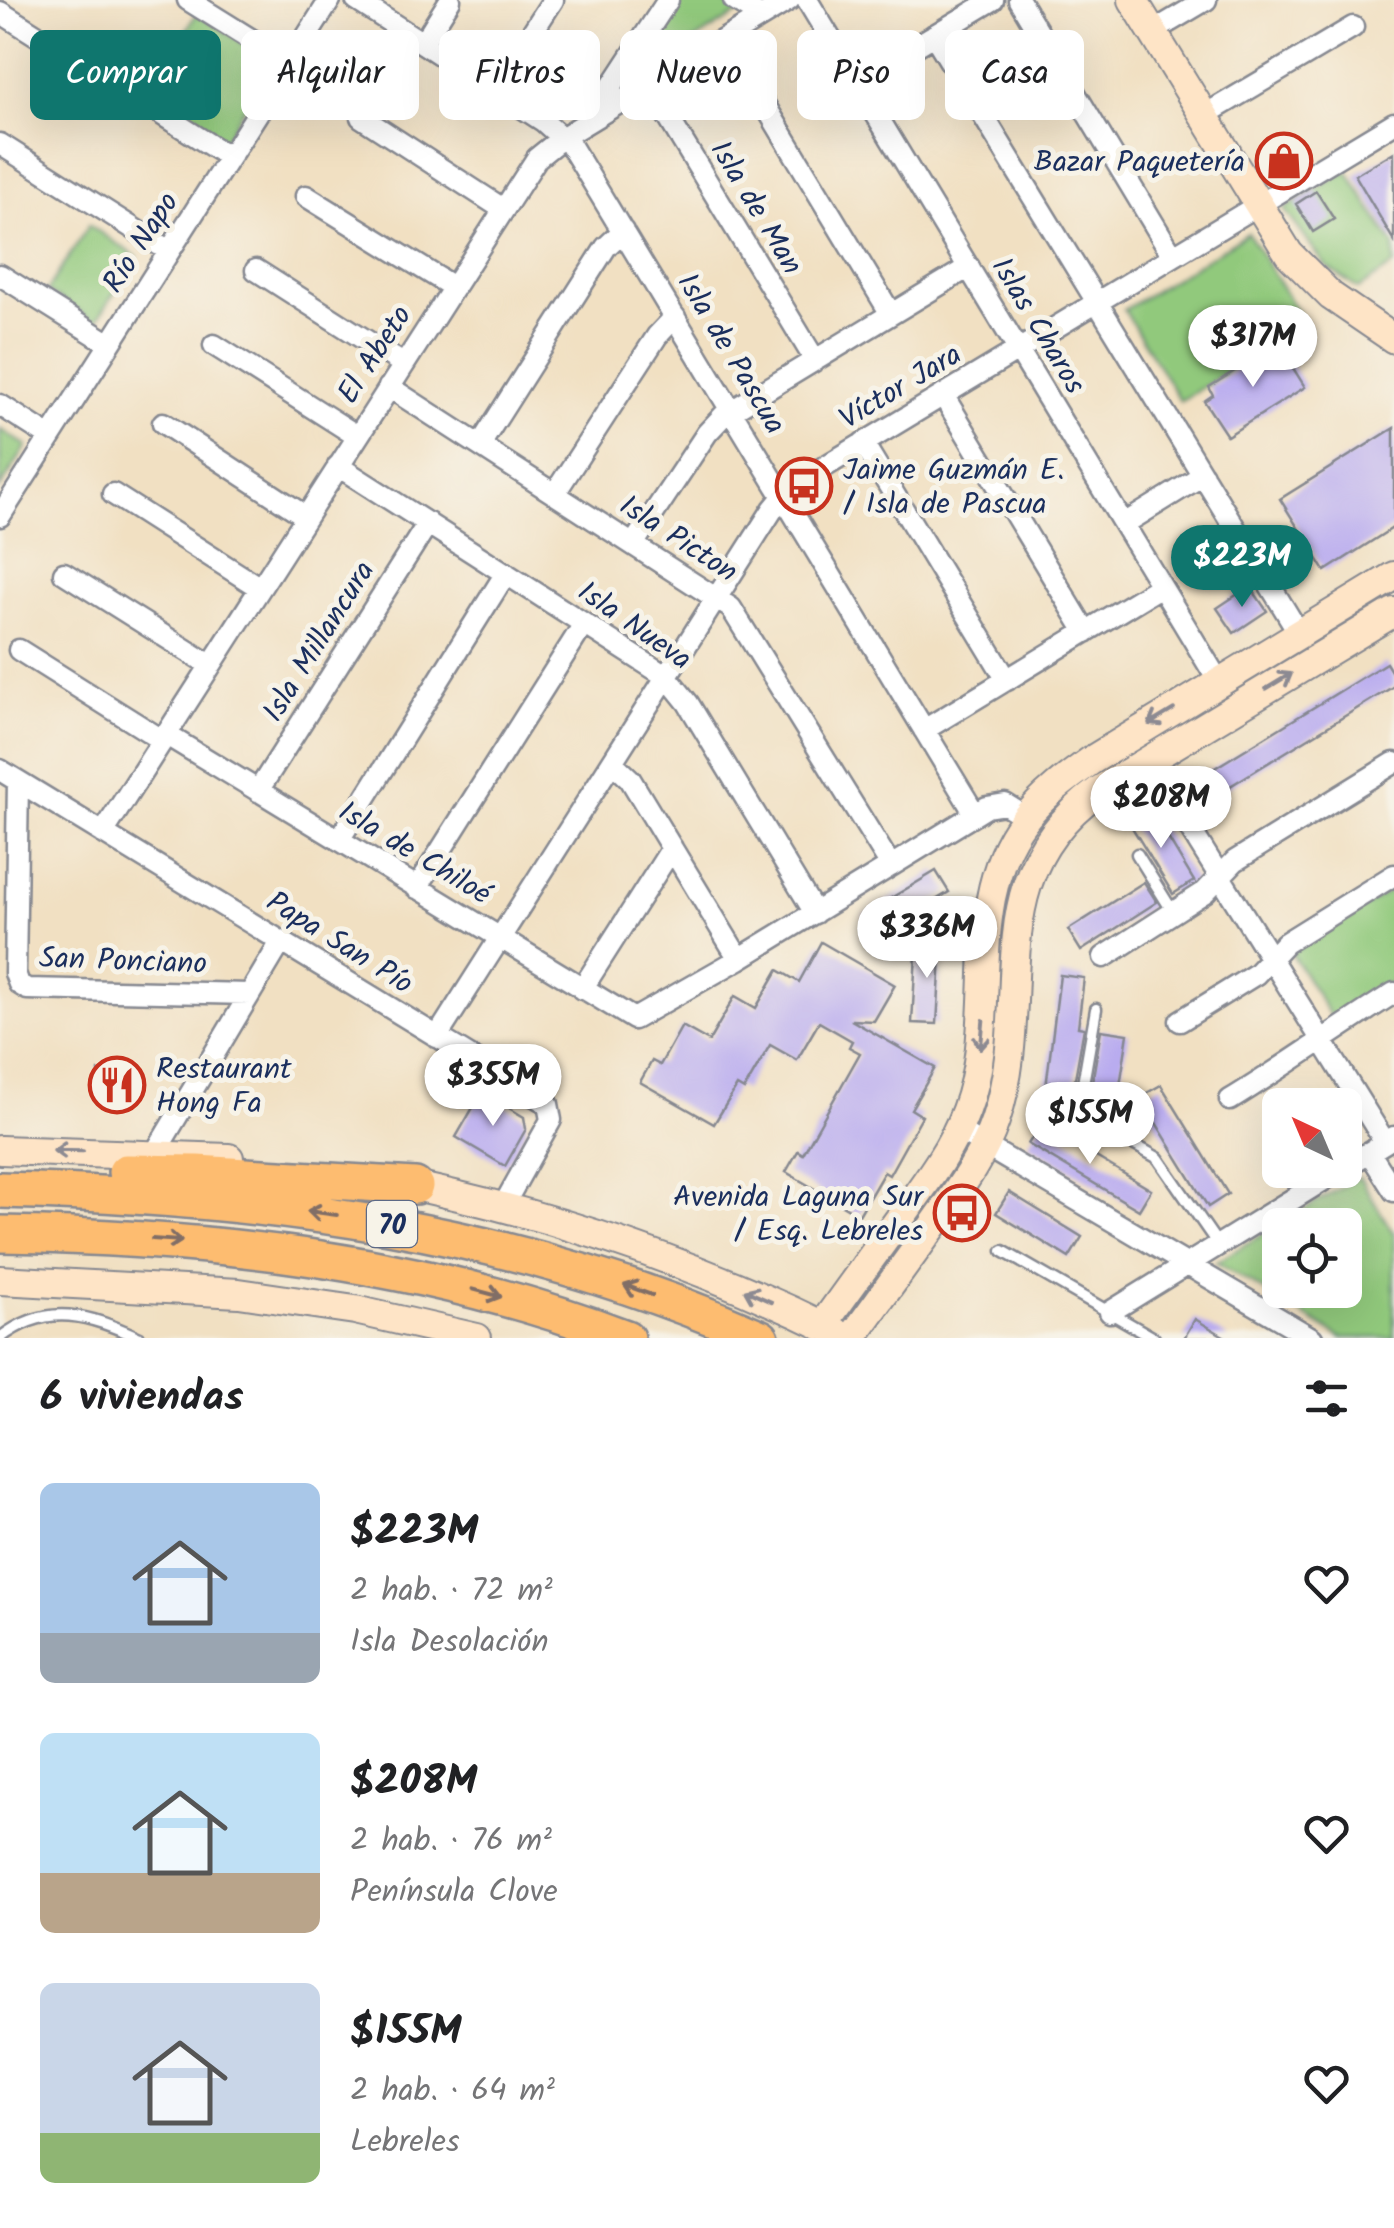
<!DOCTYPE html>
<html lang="es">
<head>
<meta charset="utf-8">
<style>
  :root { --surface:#fff; --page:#f2f2f2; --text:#202124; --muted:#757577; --accent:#0f766e }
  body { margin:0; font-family:Kalam,sans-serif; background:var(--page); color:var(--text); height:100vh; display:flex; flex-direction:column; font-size:38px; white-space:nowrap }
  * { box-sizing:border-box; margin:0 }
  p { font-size:32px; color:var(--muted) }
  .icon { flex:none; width:55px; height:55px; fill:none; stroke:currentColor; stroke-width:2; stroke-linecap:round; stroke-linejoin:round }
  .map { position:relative; height:1338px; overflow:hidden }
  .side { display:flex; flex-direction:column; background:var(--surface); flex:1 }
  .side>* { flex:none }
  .guide { position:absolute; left:30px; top:30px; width:1335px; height:90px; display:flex; gap:20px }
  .needle { width:65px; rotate:316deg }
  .buttons { position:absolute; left:1262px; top:1088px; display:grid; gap:20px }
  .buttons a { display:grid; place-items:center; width:100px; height:100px; border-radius:15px; background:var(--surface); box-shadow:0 10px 40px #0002; font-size:50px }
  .price { position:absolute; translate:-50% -85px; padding:0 22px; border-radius:35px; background:#fff; color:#222; font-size:32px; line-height:65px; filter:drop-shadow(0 2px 5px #0008) }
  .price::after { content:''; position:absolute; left:50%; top:60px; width:30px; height:22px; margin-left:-15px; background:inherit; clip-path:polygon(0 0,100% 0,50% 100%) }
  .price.selected { background:var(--accent); color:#fff }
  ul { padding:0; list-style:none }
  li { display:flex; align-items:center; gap:30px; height:250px; padding:0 40px }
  li span { display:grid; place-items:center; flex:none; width:280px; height:200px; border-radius:15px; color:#555 }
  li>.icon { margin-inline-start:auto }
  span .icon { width:120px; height:120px; fill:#fffc; stroke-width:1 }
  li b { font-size:42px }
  h2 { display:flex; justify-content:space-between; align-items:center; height:120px; padding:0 40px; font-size:42px }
  .tag { padding:0 35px; border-radius:15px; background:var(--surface); box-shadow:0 10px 40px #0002; font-size:35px; line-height:90px }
  .tag.selected { background:var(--accent); color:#fff }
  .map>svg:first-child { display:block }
  .green { fill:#91c97c; stroke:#567c6d; stroke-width:2.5; fill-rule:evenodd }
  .building { fill:#b9acef }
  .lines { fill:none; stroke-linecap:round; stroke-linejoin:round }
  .lane-casing { stroke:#868890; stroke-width:15 }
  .street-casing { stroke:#868890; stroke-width:25 }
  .secondary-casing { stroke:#868890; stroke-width:32 }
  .highway-casing { stroke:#868890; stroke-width:40 }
  .lane { stroke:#fff; stroke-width:10 }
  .street { stroke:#fff; stroke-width:20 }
  .secondary { stroke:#fee4c6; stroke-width:28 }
  .highway { stroke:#fdbc70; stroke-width:35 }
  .oneway { stroke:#8c8a92 }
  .oneway2 { stroke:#816e66 }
  .labels { text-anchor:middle; stroke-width:10; stroke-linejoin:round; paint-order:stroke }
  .shield { fill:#f7f3e8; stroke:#5d6a87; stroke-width:2.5 }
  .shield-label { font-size:28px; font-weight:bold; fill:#1b2f5e }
  .poi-label { font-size:30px; fill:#1b2f5e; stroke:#f7f3e8; text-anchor:end }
  .street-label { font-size:30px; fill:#1b2f5e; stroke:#f7f3e8 }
</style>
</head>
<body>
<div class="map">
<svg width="1394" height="1338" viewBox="0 0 1394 1338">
  <rect width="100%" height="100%" fill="#f7f3e8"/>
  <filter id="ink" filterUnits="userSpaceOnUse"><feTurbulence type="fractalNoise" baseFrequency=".01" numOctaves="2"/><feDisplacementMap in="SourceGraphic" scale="20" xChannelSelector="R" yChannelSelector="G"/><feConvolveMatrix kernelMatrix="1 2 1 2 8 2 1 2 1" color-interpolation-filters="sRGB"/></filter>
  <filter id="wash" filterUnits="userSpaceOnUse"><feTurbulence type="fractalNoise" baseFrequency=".0048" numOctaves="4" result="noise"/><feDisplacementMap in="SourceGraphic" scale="40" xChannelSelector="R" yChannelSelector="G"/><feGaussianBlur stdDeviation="2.25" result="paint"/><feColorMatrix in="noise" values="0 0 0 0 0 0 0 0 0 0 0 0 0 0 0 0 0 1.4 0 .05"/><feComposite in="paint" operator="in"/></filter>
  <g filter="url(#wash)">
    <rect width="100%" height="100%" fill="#f1e0c2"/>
    <path class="green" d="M 676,0 L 720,0 L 740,12 L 623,85 Z
      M 197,13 L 272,62 L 221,146 L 145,97 Z
      M 1347,171 L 1394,245 L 1394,265 L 1358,289 L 1326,266 L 1284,209 Z
      M 89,225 L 137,257 L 96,322 L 47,291 Z
      M 1248,233 L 1304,323 L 1180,401 L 1124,310 Z
      M 0,429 L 27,446 L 0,488 Z
      M 1394,888 L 1394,980 L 1332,1019 L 1291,953 Z
      M 1359,1177 L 1394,1234 L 1394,1338 L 1341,1338 L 1216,1262 ZM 1345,1225 L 1345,1290 L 1280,1290 L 1280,1225 Z"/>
    <g id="blocks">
      <path class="building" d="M 1294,142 L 1304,161 L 1273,180 L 1262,160 Z
        M 1394,152 L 1394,241 L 1355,175 Z
        M 1316,191 L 1334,219 L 1313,232 L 1296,204 Z
        M 1278,344 L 1305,387 L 1227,436 L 1204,401 L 1213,395 L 1209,387 Z
        M 1394,428 L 1394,527 L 1325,571 L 1280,499 Z
        M 1250,586 L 1267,611 L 1234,633 L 1217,608 Z
        M 1386,663 L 1394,676 L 1394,686 L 1199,805 L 1187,785 Z
        M 1150,808 L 1194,881 L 1173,894 L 1128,821 Z
        M 936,871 L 949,892 L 875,936 L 863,915 Z
        M 1144,882 L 1157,902 L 1081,951 L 1068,930 Z
        M 917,937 L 942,939 L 937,1024 L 912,1023 Z
        M 821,942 L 895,985 L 874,1021 L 851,1020 L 935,1068 L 911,1109 L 922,1116 L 889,1175 L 884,1172 L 859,1215 L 786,1172 L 798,1151 L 803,1154 L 860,1053 L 849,1047 L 852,1041 L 819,1022 L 797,1060 L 770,1045 L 744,1090 L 737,1086 L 714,1124 L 640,1082 L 652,1061 L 660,1065 L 682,1026 L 709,1041 L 735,996 L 756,1008 L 778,970 L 799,982 Z
        M 1060,975 L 1084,978 L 1078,1027 L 1084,1028 L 1070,1106 L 1044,1103 Z
        M 1101,1030 L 1128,1034 L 1115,1118 L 1101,1116 L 1088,1107 Z
        M 99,1071 L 135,1071 L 135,1100 L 99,1100 Z
        M 1161,1085 L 1228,1194 L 1208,1207 L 1140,1097 Z
        M 482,1092 L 524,1117 L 526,1129 L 505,1166 L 456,1137 Z
        M 1041,1124 L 1151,1190 L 1139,1210 L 1028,1144 Z
        M 1009,1192 L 1082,1237 L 1069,1258 L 996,1213 Z
        M 1195,1319 L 1227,1338 L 1184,1338 Z"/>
    </g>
  </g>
  <g filter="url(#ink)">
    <use href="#blocks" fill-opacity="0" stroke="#868890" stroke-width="2.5"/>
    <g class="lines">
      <g class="lane-casing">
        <path id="lane" d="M 1137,854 L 1173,912
          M 1096,1009 L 1079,1107 L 1081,1115 L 1158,1158 L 1219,1246
          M 1003,1251 L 1154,1338
          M 0,1338 C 48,1301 89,1315 140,1338"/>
      </g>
      <g class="street-casing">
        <path id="street" d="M 188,0 L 289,63
          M 356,0 L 543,121 L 571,146 L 975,814
          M 734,0 L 761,17
          M 807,0 L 1219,682
          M 1019,0 L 1173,256
          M 0,12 L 229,157
          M 1152,32 L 1206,0
          M 934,35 L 1299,633
          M 725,39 L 891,314
          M 423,43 L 450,0
          M 856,82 L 993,0
          M 648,84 L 815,360
          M 495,90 L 553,0
          M 592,116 L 668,0
          M 1203,116 L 1353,27
          M 361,117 L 503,209
          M 0,144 L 169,251
          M 306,196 L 453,287
          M 256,270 L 403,364
          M 0,275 L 110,344
          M 214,345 L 357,436
          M 389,387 L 731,608 L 891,866
          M 943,395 L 1086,632
          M 0,405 L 50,437
          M 163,423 L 305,516
          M 863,443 L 1007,680
          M 480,445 L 606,247 L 623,231
          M 338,466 L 667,677 L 688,703 L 815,913
          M 555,493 L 657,336 L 675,317
          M 113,494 L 260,588
          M 0,516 L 330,0
          M 1124,524 L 1203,475
          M 634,543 L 707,433 L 723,416 L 969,267
          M 64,573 L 210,665
          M 19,650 L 162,740
          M 924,730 L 1161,586
          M 165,734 L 634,1019 L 739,959 L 987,807 L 1005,804 L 1026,817
          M 1148,761 L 1385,1142
          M 612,762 L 630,779 L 739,959
          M 0,770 L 548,1104 L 551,1120 L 502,1208
          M 18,781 L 15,973 L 19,984 L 27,989 L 250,994
          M 258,791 L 428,523
          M 103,833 L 537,158 L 563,137 L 789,0
          M 339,840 L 506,573
          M 417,888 L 584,624
          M 1104,957 L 1205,892 L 1235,861 L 1394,763
          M 582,989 L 672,848
          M 1180,1021 L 1256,974 L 1285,943 L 1394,875
          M 437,1037 L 773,509 L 791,487 L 1394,123
          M 1230,1100 C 1286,1066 1338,1028 1394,993
          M 958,1130 L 1312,1338
          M 1369,1152 L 1394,1191
          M 155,1153 L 281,942
          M 1345,1167 L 1394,1137
          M 1110,1312 L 1340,1170"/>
      </g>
      <g class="secondary-casing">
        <path id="secondary" d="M 1133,0 L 1289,254 L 1331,296 L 1394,339
          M 0,1150 L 229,1158
          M 395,1182 C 549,1213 696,1263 836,1332
          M 0,1280 L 239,1293 L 355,1310 L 477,1338
          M 822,1326 C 849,1288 876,1251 903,1214 C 927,1181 952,1148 966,1110 C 1001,1018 961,903 1024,820 C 1042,796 1068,777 1092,760 L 1394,576
          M 852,1338 C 879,1301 906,1263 933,1226 C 956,1193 982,1160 995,1121 C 1037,998 975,880 1098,791 L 1394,612"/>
      </g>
      <g class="highway-casing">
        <path id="highway" d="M 126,1172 L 197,1173 L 415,1186
          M 0,1190 C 267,1197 514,1229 761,1338
          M 0,1234 C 215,1238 424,1261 626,1338"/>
      </g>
      <use href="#lane" class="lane"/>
      <use href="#street" class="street"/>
      <use href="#secondary" class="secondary"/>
      <use href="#highway" class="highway"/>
    </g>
    <defs><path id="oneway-shaft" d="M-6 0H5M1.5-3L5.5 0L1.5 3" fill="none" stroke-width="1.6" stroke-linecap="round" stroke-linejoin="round" transform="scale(2.5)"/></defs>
    <g class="oneway">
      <use href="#oneway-shaft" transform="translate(1279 681) rotate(-31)"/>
      <use href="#oneway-shaft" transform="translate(1161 717) rotate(149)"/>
      <use href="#oneway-shaft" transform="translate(982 1035) rotate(95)"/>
      <use href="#oneway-shaft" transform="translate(68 1151) rotate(-179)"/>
      <use href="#oneway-shaft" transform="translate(758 1296) rotate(-156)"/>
    </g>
    <g class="oneway2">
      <use href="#oneway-shaft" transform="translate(322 1213) rotate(-172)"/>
      <use href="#oneway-shaft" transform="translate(167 1240) rotate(4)"/>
      <use href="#oneway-shaft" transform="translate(638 1290) rotate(-160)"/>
      <use href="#oneway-shaft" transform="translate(487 1293) rotate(15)"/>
    </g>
  </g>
  <defs>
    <g id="shop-ring" transform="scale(2.875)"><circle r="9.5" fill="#f7f3e8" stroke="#c8321e" stroke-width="1.5"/><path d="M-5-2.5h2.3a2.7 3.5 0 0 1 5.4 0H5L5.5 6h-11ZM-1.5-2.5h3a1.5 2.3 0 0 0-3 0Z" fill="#c8321e"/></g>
    <g id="bus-ring" transform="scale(2.875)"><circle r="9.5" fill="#f7f3e8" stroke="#c8321e" stroke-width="1.5"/><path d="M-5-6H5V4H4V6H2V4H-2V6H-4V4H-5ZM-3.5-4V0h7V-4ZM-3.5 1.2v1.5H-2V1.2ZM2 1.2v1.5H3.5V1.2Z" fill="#c8321e"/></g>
    <g id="restaurant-ring" transform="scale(2.875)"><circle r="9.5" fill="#f7f3e8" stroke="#c8321e" stroke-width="1.5"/><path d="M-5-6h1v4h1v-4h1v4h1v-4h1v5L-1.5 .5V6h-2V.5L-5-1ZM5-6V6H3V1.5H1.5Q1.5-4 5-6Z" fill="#c8321e"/></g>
  </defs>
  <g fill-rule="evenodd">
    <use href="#shop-ring" x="1284" y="161"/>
    <use href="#bus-ring" x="804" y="486"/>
    <use href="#restaurant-ring" x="117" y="1085"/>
    <use href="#bus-ring" x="962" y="1213"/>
  </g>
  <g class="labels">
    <rect class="shield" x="367" y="1201" width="50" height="46" rx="8"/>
    <g class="shield-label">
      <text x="392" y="1234">70</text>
    </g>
    <g class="poi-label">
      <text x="1245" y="171">Bazar Paquetería</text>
      <text x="843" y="479" text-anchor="start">Jaime Guzmán E.<tspan x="843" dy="34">/ Isla de Pascua</tspan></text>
      <text x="156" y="1078" text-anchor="start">Restaurant<tspan x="156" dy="34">Hong Fa</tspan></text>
      <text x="923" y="1206">Avenida Laguna Sur<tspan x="923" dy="34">/ Esq. Lebreles</tspan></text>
    </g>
    <g class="street-label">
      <text transform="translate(757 207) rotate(59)" y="10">Isla de Man</text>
      <text transform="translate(140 242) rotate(-57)" y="10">Río Napo</text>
      <text transform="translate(1039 325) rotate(59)" y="10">Islas Charos</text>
      <text transform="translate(732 353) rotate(59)" y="10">Isla de Pascua</text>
      <text transform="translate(374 354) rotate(-57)" y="10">El Abeto</text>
      <text transform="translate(900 386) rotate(-31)" y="10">Víctor Jara</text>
      <text transform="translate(679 538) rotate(33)" y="10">Isla Picton</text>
      <text transform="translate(635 625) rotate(35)" y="10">Isla Nueva</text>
      <text transform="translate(318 641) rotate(-58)" y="10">Isla Millancura</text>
      <text transform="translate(415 852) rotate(31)" y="10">Isla de Chiloé</text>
      <text transform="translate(340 942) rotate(32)" y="10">Papa San Pío</text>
      <text transform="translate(123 960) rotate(2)" y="10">San Ponciano</text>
    </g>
  </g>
</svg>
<div class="buttons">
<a><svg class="needle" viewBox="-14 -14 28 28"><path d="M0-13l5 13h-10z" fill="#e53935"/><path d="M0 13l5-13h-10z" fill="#757577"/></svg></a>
<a><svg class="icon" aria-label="locate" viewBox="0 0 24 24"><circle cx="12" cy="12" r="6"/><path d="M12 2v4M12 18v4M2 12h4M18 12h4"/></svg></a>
</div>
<b class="price" style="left:1253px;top:390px">$317M</b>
<b class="price selected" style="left:1242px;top:610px">$223M</b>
<b class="price" style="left:1161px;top:851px">$208M</b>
<b class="price" style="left:927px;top:981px">$336M</b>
<b class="price" style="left:493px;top:1129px">$355M</b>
<b class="price" style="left:1090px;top:1167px">$155M</b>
<div class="guide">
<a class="tag selected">Comprar</a>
<a class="tag">Alquilar</a>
<a class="tag">Filtros</a>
<a class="tag">Nuevo</a>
<a class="tag">Piso</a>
<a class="tag">Casa</a>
</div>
</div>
<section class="side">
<h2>6 viviendas<svg class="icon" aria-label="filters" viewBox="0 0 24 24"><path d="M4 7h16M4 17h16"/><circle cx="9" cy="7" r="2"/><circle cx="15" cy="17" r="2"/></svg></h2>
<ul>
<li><span style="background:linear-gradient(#a9c7e8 75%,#9aa5b1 0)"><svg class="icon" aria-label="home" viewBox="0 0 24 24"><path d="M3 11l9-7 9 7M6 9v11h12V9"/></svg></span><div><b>$223M</b><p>2 hab. · 72 m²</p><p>Isla Desolación</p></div><svg class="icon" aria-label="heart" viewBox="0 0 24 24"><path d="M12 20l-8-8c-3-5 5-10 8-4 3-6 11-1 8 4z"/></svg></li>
<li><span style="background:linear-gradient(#bfe0f5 70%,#b9a48a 0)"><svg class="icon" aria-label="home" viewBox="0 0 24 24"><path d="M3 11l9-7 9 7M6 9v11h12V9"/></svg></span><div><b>$208M</b><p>2 hab. · 76 m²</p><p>Península Clove</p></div><svg class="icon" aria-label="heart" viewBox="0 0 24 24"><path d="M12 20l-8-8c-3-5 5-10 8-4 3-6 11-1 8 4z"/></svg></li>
<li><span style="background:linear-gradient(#c9d6e8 75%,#8fb573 0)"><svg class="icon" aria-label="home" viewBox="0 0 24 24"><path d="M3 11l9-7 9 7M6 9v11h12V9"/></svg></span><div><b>$155M</b><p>2 hab. · 64 m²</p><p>Lebreles</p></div><svg class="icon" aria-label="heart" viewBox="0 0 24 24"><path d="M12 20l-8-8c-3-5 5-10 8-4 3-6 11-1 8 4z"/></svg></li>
</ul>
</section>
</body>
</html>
